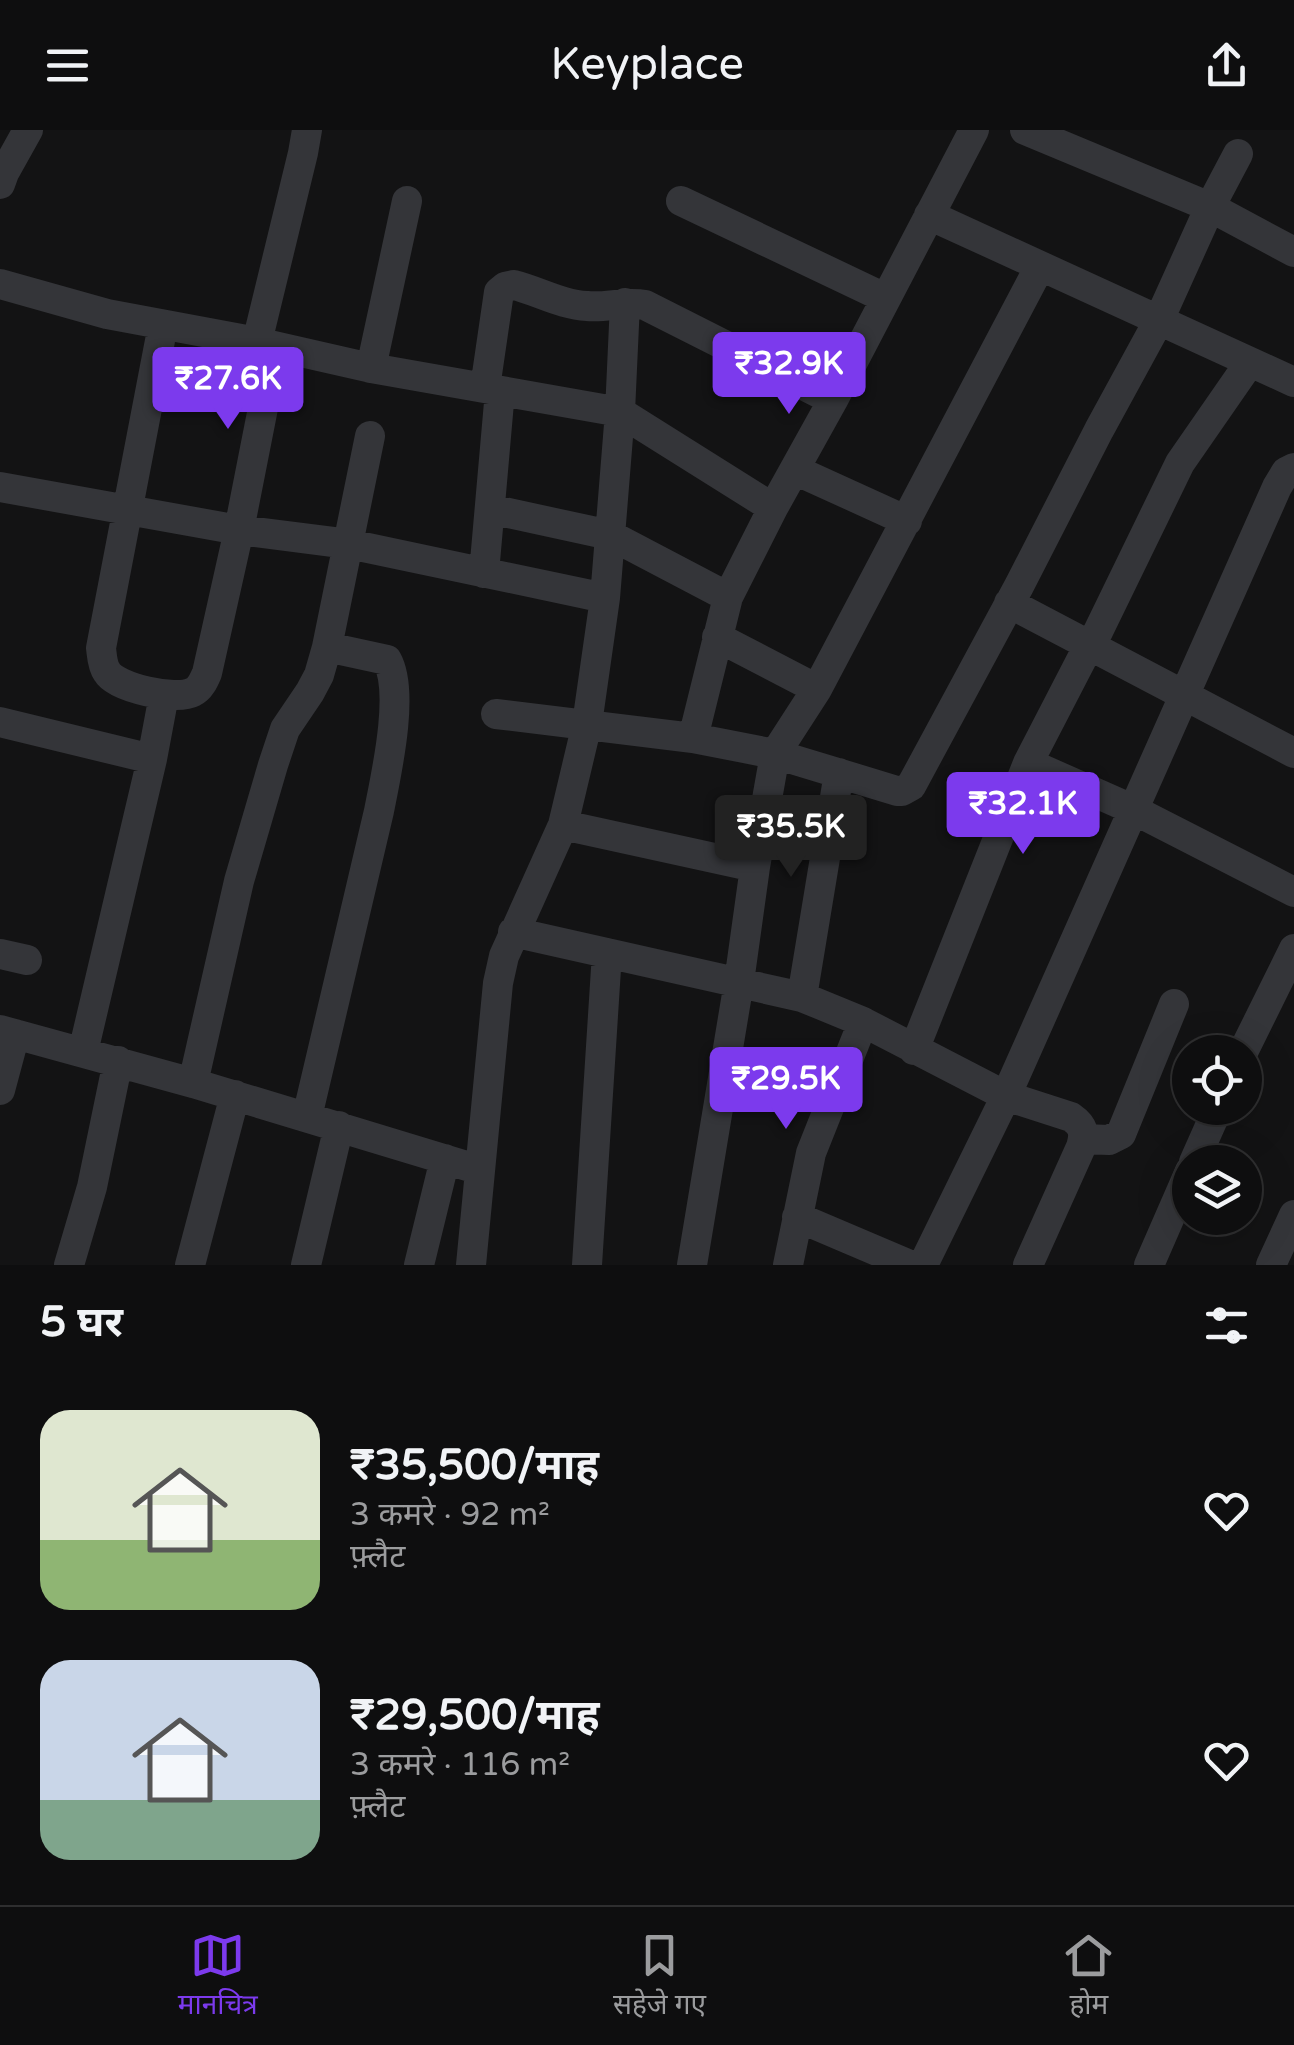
<!DOCTYPE html>
<html lang="hi">
<head>
<meta charset="utf-8">
<style>
  :root { --surface:#0e0e0f; --page:#171718; --text:#f1f3f6; --muted:#9b9c9e; --line:#2e2e2f; --accent:#7c3aed }
  body { margin:0; font-family:"Varela Round","Noto Sans Devanagari",sans-serif; background:var(--page); color:var(--text); height:100vh; display:flex; flex-direction:column; font-size:38px; white-space:nowrap }
  * { box-sizing:border-box; margin:0 }
  p { font-size:32px; color:var(--muted) }
  .icon { flex:none; width:55px; height:55px; fill:none; stroke:currentColor; stroke-width:2; stroke-linecap:round; stroke-linejoin:round }
  .map { position:relative; height:1135px; overflow:hidden }
  .details { display:flex; flex-direction:column; background:var(--surface); flex:1 }
  .details>* { flex:none }
  .controls { position:absolute; left:1172px; top:905px; display:grid; gap:20px }
  .controls a { display:grid; place-items:center; width:90px; height:90px; border-radius:50%; background:var(--surface); box-shadow:0 10px 40px #0002,0 0 0 2px var(--line); font-size:50px }
  .price { position:absolute; translate:-50% -85px; padding:0 22px; border-radius:10px; background:var(--accent); color:#fff; font-size:32px; line-height:65px; filter:drop-shadow(0 2px 5px #0008) }
  .price::after { content:''; position:absolute; left:50%; top:60px; width:30px; height:22px; margin-left:-15px; background:inherit; clip-path:polygon(0 0,100% 0,50% 100%) }
  .price.on { background:#222; color:#fff }
  ul { padding:0; list-style:none }
  li { display:flex; align-items:center; gap:30px; height:250px; padding:0 40px }
  li span { display:grid; place-items:center; flex:none; width:280px; height:200px; border-radius:30px; color:#555 }
  li>.icon { margin-inline-start:auto }
  span .icon { width:120px; height:120px; fill:#fffc; stroke-width:1 }
  li b { font-size:42px }
  h2 { display:flex; justify-content:space-between; align-items:center; height:120px; padding:0 40px; font-size:42px }
  header { display:flex; justify-content:space-between; align-items:center; height:130px; padding:0 40px; background:var(--surface); font-size:45px; font-weight:600 }
  .tabs { display:flex; justify-content:space-around; align-items:center; height:140px; border-top:2px solid var(--line); background:var(--surface); font-size:28px; color:var(--muted) }
  .tabs a { display:grid; justify-items:center; gap:5px }
  .tabs .on { color:var(--accent) }
  .map>svg:first-child { display:block }
  .lines { fill:none; stroke-linecap:round; stroke-linejoin:round }
  .minor { stroke:#343539; stroke-width:30 }
</style>
</head>
<body>
<header><svg class="icon" aria-label="menu" viewBox="0 0 24 24"><path d="M4 6h16M4 12h16M4 18h16"/></svg>Keyplace<svg class="icon" aria-label="share" viewBox="0 0 24 24"><path d="M12 15V3M7 8l5-5 5 5M5 13v7h14v-7"/></svg></header>
<div class="map">
<svg width="1294" height="1135" viewBox="0 0 1294 1135">
  <rect width="100%" height="100%" fill="#131314"/>
  <g class="lines">
    <path class="minor" d="M 1025,0 L 1210,77 L 1294,122
      M 0,54 L 4,43 L 28,0
      M 681,71 L 885,168
      M 929,85 L 1294,252
      M 0,154 L 107,184 L 257,212 L 371,238 L 620,282 L 773,378
      M 163,195 L 101,518 C 102,525 102,535 107,542 C 116,558 176,571 193,562 C 200,559 204,550 207,543 L 239,400 L 275,217
      M 257,212 L 303,23 L 307,0
      M 371,238 L 407,71
      M 485,258 L 499,162 L 505,157 L 514,155 C 538,161 562,175 587,176 C 607,178 625,171 645,175 L 833,270
      M 795,340 L 907,391
      M 0,357 L 239,400 L 349,414 L 605,468
      M 490,379 L 610,405 L 728,467
      M 484,443 L 500,261
      M 1009,473 L 1294,623
      M 717,507 L 817,559
      M 1091,516 L 1180,333 L 1250,232
      M 496,584 L 693,608 L 775,624 L 897,661 L 902,661 L 911,656 L 1019,456 L 1099,300 L 1159,190 L 1210,77 L 1238,24
      M 0,592 L 152,629
      M 693,608 L 728,467 L 773,378 L 833,270 L 974,0
      M 1028,633 L 1132,679 L 1294,762
      M 563,695 L 755,737
      M 513,802 L 802,867 L 863,892 L 1006,966 L 1071,987 C 1084,996 1085,1003 1081,1017 L 1028,1135
      M 0,824 L 27,830
      M 802,867 L 839,643
      M 0,900 L 193,953 L 480,1040
      M 914,920 L 1028,633 L 1089,515
      M 83,922 L 152,629 L 164,565
      M 1243,922 L 1294,819
      M 193,953 L 239,751 L 273,635 L 285,599 L 310,562 L 319,545 L 327,517 L 370,306
      M 0,960 L 15,904
      M 307,987 L 379,681 C 386,645 405,562 387,530 L 327,517
      M 1083,1009 L 1109,1010 L 1121,1004 L 1174,874
      M 1194,1032 L 1218,978
      M 797,1087 L 910,1135
      M 69,1135 L 92,1057 L 118,931
      M 190,1135 L 235,965
      M 306,1135 L 339,996
      M 419,1135 L 445,1029
      M 471,1135 L 498,853 L 504,826 L 563,695 L 587,594 L 605,468 L 620,282 L 625,173
      M 587,1135 L 607,823
      M 692,1135 L 739,852 L 755,737 L 775,624 L 817,559 L 1040,136
      M 788,1135 L 811,1023 L 863,892
      M 923,1135 L 1006,966 L 1277,357 L 1286,342 L 1294,338
      M 1149,1135 L 1190,1041
      M 1271,1135 L 1294,1085"/>
  </g>
</svg>
<div class="controls">
<a><svg class="icon" aria-label="locate" viewBox="0 0 24 24"><circle cx="12" cy="12" r="6"/><path d="M12 2v4M12 18v4M2 12h4M18 12h4"/></svg></a>
<a><svg class="icon" aria-label="layers" viewBox="0 0 24 24"><path d="M12 4l9 5-9 5-9-5zM3 14l9 5 9-5"/></svg></a>
</div>
<b class="price" style="left:789px;top:287px">₹32.9K</b>
<b class="price" style="left:228px;top:302px">₹27.6K</b>
<b class="price" style="left:1023px;top:727px">₹32.1K</b>
<b class="price on" style="left:791px;top:750px">₹35.5K</b>
<b class="price" style="left:786px;top:1002px">₹29.5K</b>
</div>
<section class="details">
<h2>5 घर<svg class="icon" aria-label="filters" viewBox="0 0 24 24"><path d="M4 7h16M4 17h16"/><circle cx="9" cy="7" r="2"/><circle cx="15" cy="17" r="2"/></svg></h2>
<ul>
<li><span style="background:linear-gradient(#dfe7d0 65%,#8fb573 0)"><svg class="icon" aria-label="home" viewBox="0 0 24 24"><path d="M3 11l9-7 9 7M6 9v11h12V9"/></svg></span><div><b>₹35,500/माह</b><p>3 कमरे · 92 m²</p><p>फ़्लैट</p></div><svg class="icon" aria-label="heart" viewBox="0 0 24 24"><path d="M12 20l-8-8c-3-5 5-10 8-4 3-6 11-1 8 4z"/></svg></li>
<li><span style="background:linear-gradient(#c9d6e8 70%,#7fa58c 0)"><svg class="icon" aria-label="home" viewBox="0 0 24 24"><path d="M3 11l9-7 9 7M6 9v11h12V9"/></svg></span><div><b>₹29,500/माह</b><p>3 कमरे · 116 m²</p><p>फ़्लैट</p></div><svg class="icon" aria-label="heart" viewBox="0 0 24 24"><path d="M12 20l-8-8c-3-5 5-10 8-4 3-6 11-1 8 4z"/></svg></li>
</ul>
</section>
<nav class="tabs">
<a class="on"><svg class="icon" aria-label="map" viewBox="0 0 24 24"><path d="M3 6l6-2 6 2 6-2v14l-6 2-6-2-6 2zM9 4v14M15 6v14"/></svg>मानचित्र</a>
<a><svg class="icon" aria-label="saved" viewBox="0 0 24 24"><path d="M7 4h10v16l-5-4-5 4z"/></svg>सहेजे गए</a>
<a><svg class="icon" aria-label="home" viewBox="0 0 24 24"><path d="M3 11l9-7 9 7M6 9v11h12V9"/></svg>होम</a>
</nav>
</body>
</html>
